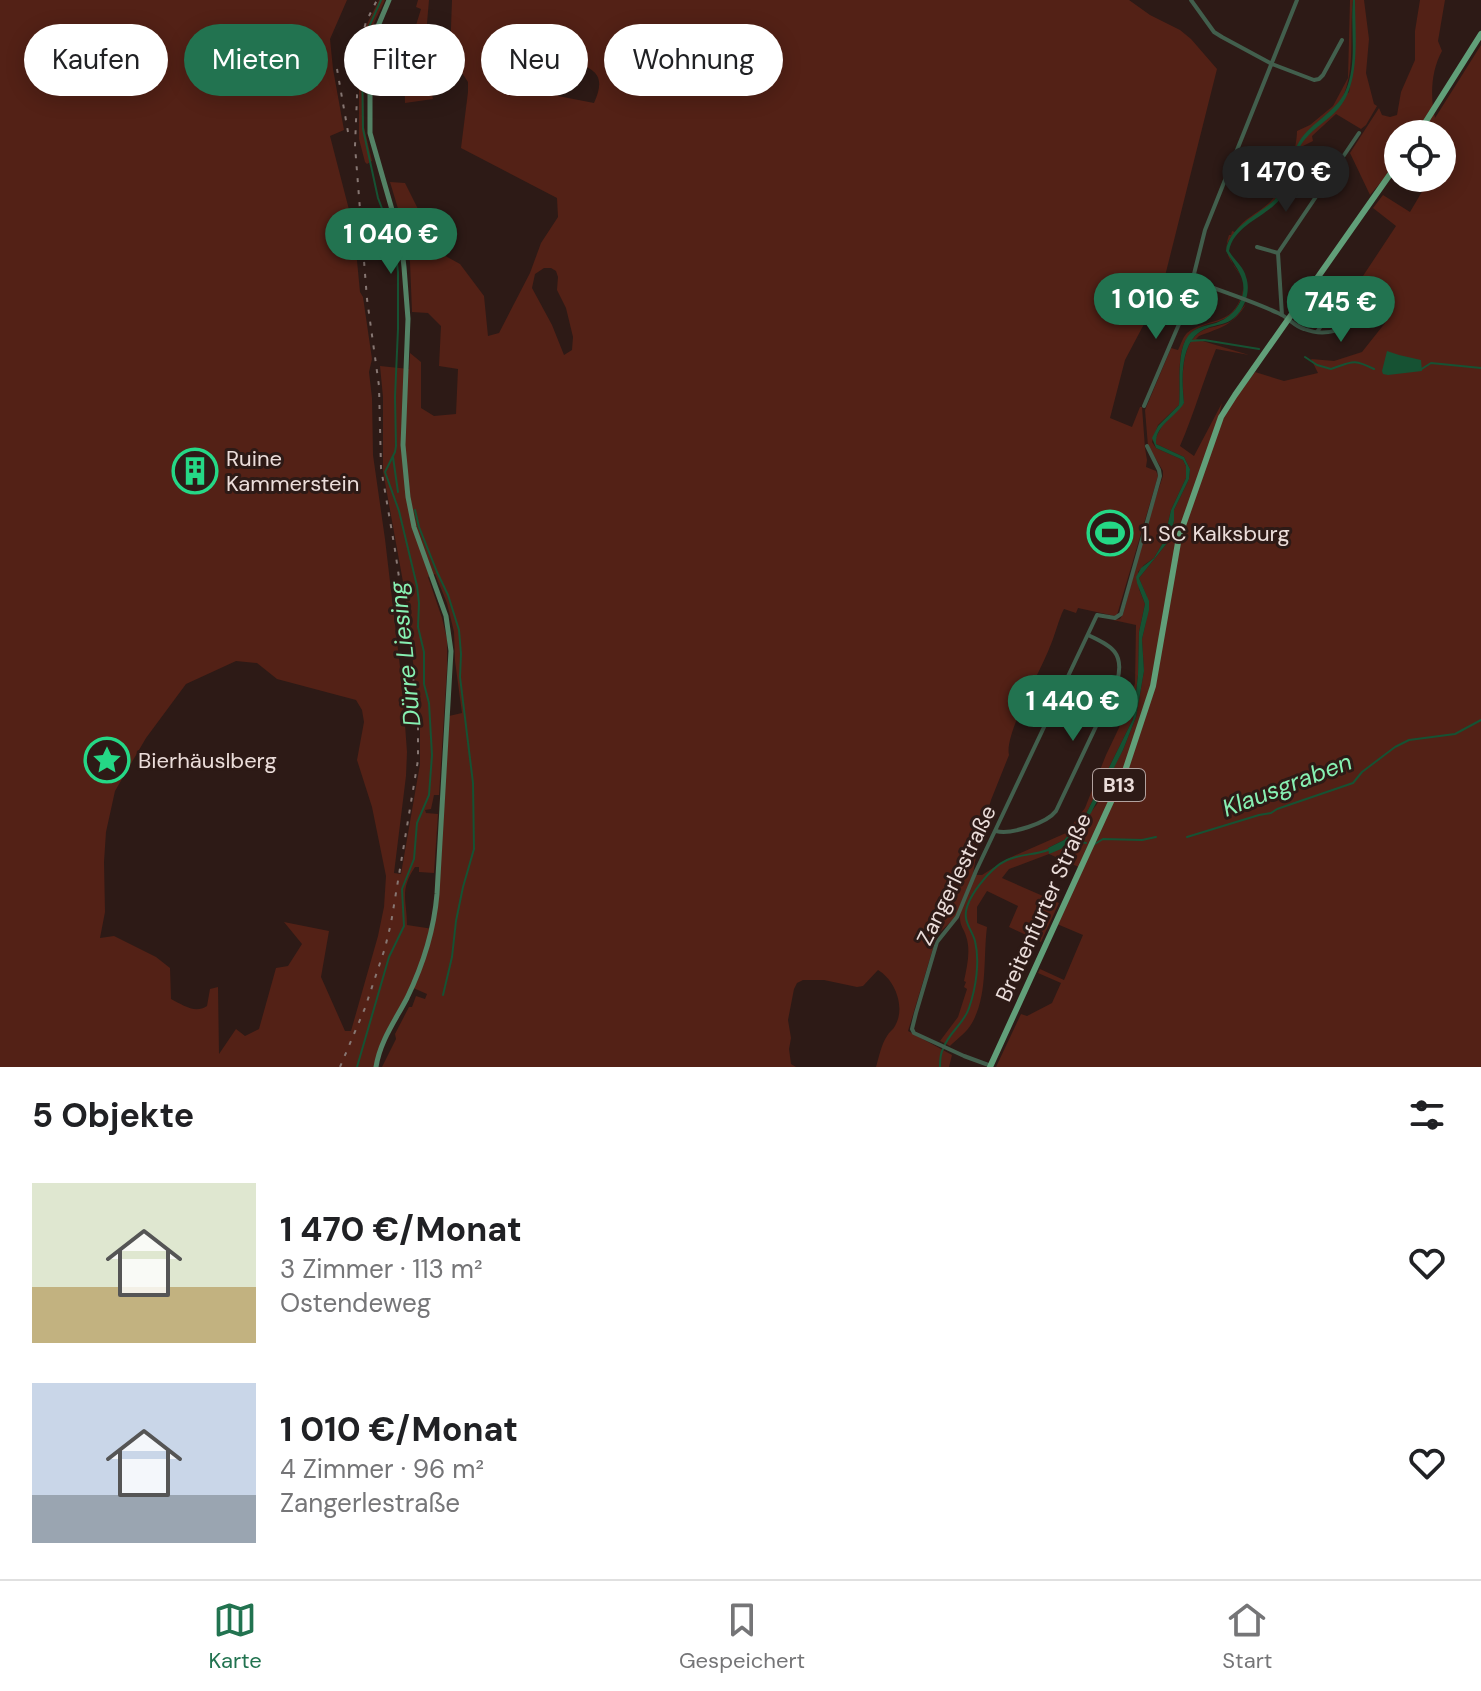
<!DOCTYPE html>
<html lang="de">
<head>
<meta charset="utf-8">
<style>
  :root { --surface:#fff; --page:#f2f2f2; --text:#202124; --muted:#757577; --line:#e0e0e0; --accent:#227350 }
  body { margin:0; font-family:"DM Sans",sans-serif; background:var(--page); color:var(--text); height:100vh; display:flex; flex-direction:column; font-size:30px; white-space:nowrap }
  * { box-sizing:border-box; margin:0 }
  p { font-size:26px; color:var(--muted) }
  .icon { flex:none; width:44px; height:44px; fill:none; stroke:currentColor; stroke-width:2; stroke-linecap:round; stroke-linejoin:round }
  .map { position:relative; height:1067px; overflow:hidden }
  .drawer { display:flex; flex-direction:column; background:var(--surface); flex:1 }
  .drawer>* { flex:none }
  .hud { position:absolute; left:24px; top:24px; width:800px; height:72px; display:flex; gap:16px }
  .tools { position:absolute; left:1384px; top:120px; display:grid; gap:16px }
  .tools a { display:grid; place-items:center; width:72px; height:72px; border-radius:50%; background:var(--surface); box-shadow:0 4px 20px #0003; font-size:40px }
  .price { position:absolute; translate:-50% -68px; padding:0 18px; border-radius:28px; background:var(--accent); color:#fff; font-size:26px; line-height:52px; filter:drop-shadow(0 2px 4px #0008) }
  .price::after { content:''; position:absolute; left:50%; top:48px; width:24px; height:18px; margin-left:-12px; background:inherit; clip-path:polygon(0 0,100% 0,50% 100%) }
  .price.active { background:#222; color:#fff }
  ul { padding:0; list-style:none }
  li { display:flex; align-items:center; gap:24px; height:200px; padding:0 32px }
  li span { display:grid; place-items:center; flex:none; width:224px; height:160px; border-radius:0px; color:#555 }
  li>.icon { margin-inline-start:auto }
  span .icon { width:96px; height:96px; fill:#fffc; stroke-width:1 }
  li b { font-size:34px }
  h2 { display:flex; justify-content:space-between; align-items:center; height:96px; padding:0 32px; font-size:34px }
  .tag { padding:0 28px; border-radius:36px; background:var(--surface); box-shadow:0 4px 20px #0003; font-size:28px; line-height:72px }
  .tag.active { background:var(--accent); color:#fff }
  .dock { display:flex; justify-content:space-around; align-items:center; height:112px; border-top:2px solid var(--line); background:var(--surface); font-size:22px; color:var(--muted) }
  .dock a { display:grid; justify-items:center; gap:4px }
  .dock .active { color:var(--accent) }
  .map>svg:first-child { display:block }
  .green { fill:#532116; fill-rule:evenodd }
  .water { fill:#165233 }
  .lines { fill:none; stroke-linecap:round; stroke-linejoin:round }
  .stream { stroke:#165233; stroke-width:2 }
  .minor { stroke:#425f4d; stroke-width:4 }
  .secondary { stroke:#548366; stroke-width:5 }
  .primary { stroke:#619f79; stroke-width:6 }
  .rail { stroke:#877773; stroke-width:2; stroke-dasharray:4 8; stroke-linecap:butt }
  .labels { text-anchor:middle; stroke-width:6; stroke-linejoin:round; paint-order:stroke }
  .shield { fill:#2d1a16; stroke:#b2a29f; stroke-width:2 }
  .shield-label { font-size:20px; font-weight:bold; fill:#ebddda }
  .poi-label { font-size:22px; fill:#ebddda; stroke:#2d1a16; text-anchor:start }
  .street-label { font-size:22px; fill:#ebddda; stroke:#2d1a16 }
  .water-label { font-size:24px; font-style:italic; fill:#87f0b2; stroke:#2d1a16 }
</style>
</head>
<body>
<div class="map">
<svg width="1481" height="1067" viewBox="0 0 1481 1067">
  <rect width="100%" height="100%" fill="#2d1a16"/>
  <path class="green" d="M 0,0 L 347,0 L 330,39 L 333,69 L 344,130 L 330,136 L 354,229 L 360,292 L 363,297 L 372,359 L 369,372 L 372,398 L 373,455 L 385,539 L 402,684 L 407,752 L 406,776 L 394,873 L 401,874 L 420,764 L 420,722 L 405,593 L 383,471 L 383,397 L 380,366 L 409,369 L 410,353 L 421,362 L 421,408 L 434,416 L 456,414 L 458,369 L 439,366 L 441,326 L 428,313 L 412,312 L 410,262 L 399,212 L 390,182 L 405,183 L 440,253 L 460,264 L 484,296 L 488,336 L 499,333 L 530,273 L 541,243 L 558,217 L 557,198 L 461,148 L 468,92 L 468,82 L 450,55 L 452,0 L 1129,0 L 1150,15 L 1180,30 L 1191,39 L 1217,69 L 1161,292 L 1125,360 L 1110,418 L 1132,427 L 1140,407 L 1142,407 L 1145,448 L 1147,460 L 1146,467 L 1156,471 L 1158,476 L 1117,615 L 1115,616 L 1078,608 L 1076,613 L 1064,609 L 1062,613 C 1057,625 1054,638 1049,649 C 1040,672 1004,735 1009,755 L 991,800 L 978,845 L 973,874 L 955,918 L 938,934 L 935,942 L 908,1031 L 952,1055 L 949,1067 L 876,1067 C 879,1057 881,1045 887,1036 C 889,1032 893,1030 895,1026 C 906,1007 895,980 878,970 L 863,986 L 857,987 L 824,980 L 803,980 L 797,983 L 794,989 L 788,1020 L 791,1038 L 789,1049 L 791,1064 L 796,1067 L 382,1067 L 396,1039 L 395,1034 L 409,1007 L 412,1007 L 416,996 L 425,999 L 427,994 L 411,987 L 382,1040 L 374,1067 L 0,1067 ZM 570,61 C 597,69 606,76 594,103 L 558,96 C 558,84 561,69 570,61 ZM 544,268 L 551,268 L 556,271 L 558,277 L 557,290 L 566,308 L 573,337 L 572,350 L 564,355 L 552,325 L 532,288 L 535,274 ZM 435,574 L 447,603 L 454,632 L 455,661 L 462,713 L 449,716 L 433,929 L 407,925 C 407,900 399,891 415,867 L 419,867 L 419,872 L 434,873 L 438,814 L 426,813 L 425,810 L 431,809 L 434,795 L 439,795 L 447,669 L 447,639 L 442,618 L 428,577 ZM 236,661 L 257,663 L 277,679 L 356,700 L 362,710 L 364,722 L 357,760 L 372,807 L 386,876 L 384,907 L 378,936 L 351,1031 L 345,1031 L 321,977 L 329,931 L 284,922 L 302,944 L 288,966 L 276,968 L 259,1029 L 245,1036 L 236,1029 L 219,1054 L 218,987 L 210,989 L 207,1006 C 195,1014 183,1005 171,999 L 170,968 L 156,957 L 114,936 L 100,938 L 105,912 L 104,862 L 106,832 L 115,791 L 146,738 L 186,684 Z
    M 379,0 L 385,0 L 365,42 L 363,60 L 364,127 L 372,161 L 367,164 L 365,162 L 359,139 L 359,49 L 364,30 Z
    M 418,0 L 429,0 L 424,58 L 433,99 L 405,103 L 404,64 L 421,9 L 416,7 Z
    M 1350,0 L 1353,0 C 1349,33 1356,66 1343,97 L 1349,92 L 1354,63 L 1355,0 L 1364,0 L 1369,39 L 1366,73 L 1374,104 L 1377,106 L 1366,125 L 1361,129 L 1336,114 L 1312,136 L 1313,141 L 1301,147 L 1286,189 L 1297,154 L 1294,154 C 1290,168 1287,184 1278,196 C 1264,214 1238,222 1227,244 C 1228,249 1229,256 1232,262 C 1235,270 1242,274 1243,283 C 1244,290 1243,295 1240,301 C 1227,331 1203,316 1187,338 C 1176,353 1181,387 1179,405 L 1158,425 L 1152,442 L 1156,448 L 1183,460 L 1186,466 L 1186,478 L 1171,510 L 1164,541 L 1154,558 L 1144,565 L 1138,572 L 1139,589 L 1145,604 L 1139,632 L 1138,675 L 1133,719 L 1085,816 L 1064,840 L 1048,848 L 1061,849 L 1071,839 L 1097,804 L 1111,772 L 1123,750 L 1136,717 L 1144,671 L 1142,639 L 1146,622 L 1147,597 L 1139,578 L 1168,542 L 1174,521 L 1174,510 L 1189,479 L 1190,469 L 1184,457 L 1156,444 L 1155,439 L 1162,426 L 1184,403 C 1182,382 1180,345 1200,332 C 1209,326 1220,327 1230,322 C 1237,317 1241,309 1246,304 C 1234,325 1220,328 1199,336 L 1196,339 L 1249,355 L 1216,349 C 1203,381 1194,414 1180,446 L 1194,456 L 1222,403 L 1218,420 L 1255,372 L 1284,381 L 1318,373 L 1311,359 L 1334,361 L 1362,352 L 1385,323 L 1373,311 L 1379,292 L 1361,279 L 1396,226 L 1373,208 L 1383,195 L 1410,212 L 1430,178 L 1442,178 L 1442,134 L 1398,134 L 1398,162 L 1370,195 L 1350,153 L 1379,108 L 1382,115 L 1390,117 L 1397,115 L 1401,92 L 1415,60 L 1415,31 L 1420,0 L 1445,0 L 1438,41 L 1442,51 C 1431,71 1430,96 1435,118 L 1481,45 L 1481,1067 L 996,1067 L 1021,1014 L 1027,1016 L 1052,1003 L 1061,983 L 1038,973 L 1040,969 L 1064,980 L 1083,935 L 1057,924 L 1081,868 L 1049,854 L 1009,869 L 1002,878 L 1059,903 L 1041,942 L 1009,927 L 1018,906 L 987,891 L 977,907 L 977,923 L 987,927 C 983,958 988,995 972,1023 C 967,1032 957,1039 950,1046 L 940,1041 L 958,1017 L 967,989 L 964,987 L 966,982 L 964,981 C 967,966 971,951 966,936 C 964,929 960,926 960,918 C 960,903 970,888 976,875 L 982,875 L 1009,858 L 1066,833 L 1085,808 L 1106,755 L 1127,711 L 1135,683 L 1136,625 L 1113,620 L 1120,619 L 1123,614 L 1149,517 L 1163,476 L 1163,471 L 1148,446 L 1145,410 L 1171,348 L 1178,350 C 1181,344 1183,337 1187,333 C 1206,317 1232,328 1242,294 C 1250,268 1218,265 1229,235 L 1231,235 L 1232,231 L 1235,232 C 1244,218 1257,214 1269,203 C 1284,189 1297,151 1297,131 L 1310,125 L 1333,106 L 1348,78 Z"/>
  <path class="water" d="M 1353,0 L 1355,0 C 1355,33 1361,82 1339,108 C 1327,122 1308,131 1300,147 C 1291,164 1292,184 1280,199 C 1265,218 1234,225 1229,251 C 1234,260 1244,267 1246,277 C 1249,285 1248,294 1245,302 C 1232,333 1211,319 1195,336 C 1180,352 1182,383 1184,403 C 1175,418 1155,425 1156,444 L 1184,457 L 1190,469 L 1189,479 L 1174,510 L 1174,521 L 1168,542 L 1139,578 L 1149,601 L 1149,610 L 1142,639 L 1144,671 L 1136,717 L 1123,750 L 1091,813 L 1071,839 L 1061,849 L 1049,854 L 1048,848 L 1064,840 L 1085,816 L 1133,719 L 1138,675 L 1139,632 L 1145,604 L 1137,583 L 1136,577 L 1141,568 L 1154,558 L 1164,541 L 1171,510 L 1186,478 L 1186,466 L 1183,460 L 1156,448 L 1152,438 L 1158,426 L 1179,405 C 1181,386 1176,352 1188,336 C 1195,327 1205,326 1216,323 C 1234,317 1248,298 1242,279 C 1239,269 1231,260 1226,251 C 1228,229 1255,216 1271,203 C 1290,187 1287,162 1299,142 C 1311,122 1335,113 1345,92 C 1358,64 1350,30 1353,0 Z
    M 1387,351 L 1399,355 L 1421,360 L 1422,371 L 1388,375 L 1383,374 L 1382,371 Z"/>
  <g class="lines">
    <path class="stream" d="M 1189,341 L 1204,340 L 1259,349
      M 1305,357 L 1317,365 L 1331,369 C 1352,362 1352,358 1374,369
      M 1420,370 L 1431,363 L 1481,368
      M 393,457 L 398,492
      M 415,510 L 419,527 L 437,572 L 448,595 L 459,630 L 461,654 L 460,677 L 473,783 L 474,849 L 463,887 L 456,921 L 452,957 L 443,995
      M 1187,837 L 1259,815 L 1271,813 L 1277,809 L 1353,783 L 1362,772 L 1395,747 L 1409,740 L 1455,734 L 1481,720
      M 1064,844 L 1076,841 L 1086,843
      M 1093,845 L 1103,839 L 1142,840 L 1156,837
      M 357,1067 L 389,957 L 404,926 L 402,889 L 414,859 L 417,823 L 429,795 L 432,755 L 429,703 L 424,684 L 424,652 L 418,627 L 419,603 L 417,586 L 399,511 L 385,472 L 395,452 L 396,446 L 395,397 L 398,329 L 398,272 L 394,240 L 378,198 L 363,129 L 362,55 L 364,38 L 381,0
      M 940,1067 C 940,1061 940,1054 943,1049 C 948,1033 964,1024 969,1008 C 976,988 980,961 975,941 C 973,933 967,926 966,918 C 963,900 991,867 1007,860 C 1020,854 1035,855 1048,850"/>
    <path class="minor" d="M 1191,0 L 1214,32 L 1222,37 L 1272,64 L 1314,80 L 1319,79 L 1323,75 L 1342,40
      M 1257,247 L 1278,253
      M 1197,282 L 1193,278 L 1205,230 L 1297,0
      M 1197,282 C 1224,292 1252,301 1278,313 C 1288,317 1294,326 1304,329 C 1336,341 1360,320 1376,295
      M 1282,315 L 1278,253 L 1359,133
      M 1317,332 L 1353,279
      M 1144,406 L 1197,282
      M 996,831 C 1011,835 1047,823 1056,811 L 1117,682 C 1125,653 1112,646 1088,635
      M 991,1066 L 964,1056 L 914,1033 L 912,1029 L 916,1013 L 937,942 L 957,917 L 976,871 L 1097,615 L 1115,618 L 1121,614 L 1160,476 L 1159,470 L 1147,446"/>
    <path class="secondary" d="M 376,1067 C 380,1041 395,1021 407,998 C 423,965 434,930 437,894 L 451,651 L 446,616 L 414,527 L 408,497 L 403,445 L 408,319 L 404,267 L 401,241 L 370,133 L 370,54 L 373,38 L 389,0"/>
    <path class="primary" d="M 1418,134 L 1481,34
      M 990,1067 L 1125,771 L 1153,686 L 1179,537 L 1221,417 L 1235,395 L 1398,163"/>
    <path class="rail" d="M 337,69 L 348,132
      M 340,1067 L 365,1008 L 385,948 L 391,923 L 418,760 L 418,727 L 412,666 L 395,550 L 381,468 L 379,386 L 367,299 L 355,146 L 359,47 L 366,22 L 377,0"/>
  </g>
  <defs>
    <g id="building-ring" transform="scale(2.3)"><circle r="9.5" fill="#2d1a16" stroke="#25d886" stroke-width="1.5"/><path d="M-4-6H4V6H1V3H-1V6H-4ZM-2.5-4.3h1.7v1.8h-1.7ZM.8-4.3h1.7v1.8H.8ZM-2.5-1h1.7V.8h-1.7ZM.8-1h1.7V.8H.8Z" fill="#25d886"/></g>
    <g id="stadium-ring" transform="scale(2.3)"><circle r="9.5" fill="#2d1a16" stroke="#25d886" stroke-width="1.5"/><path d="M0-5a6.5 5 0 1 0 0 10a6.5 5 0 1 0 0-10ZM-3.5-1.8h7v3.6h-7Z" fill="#25d886"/></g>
    <g id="sight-ring" transform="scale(2.3)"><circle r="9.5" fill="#2d1a16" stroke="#25d886" stroke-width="1.5"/><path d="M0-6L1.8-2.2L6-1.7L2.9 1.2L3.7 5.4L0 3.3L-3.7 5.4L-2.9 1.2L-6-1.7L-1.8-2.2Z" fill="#25d886"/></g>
  </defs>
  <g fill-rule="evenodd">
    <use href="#building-ring" x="195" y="471"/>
    <use href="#stadium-ring" x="1110" y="533"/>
    <use href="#sight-ring" x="107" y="760"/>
  </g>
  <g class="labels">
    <rect class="shield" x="1093" y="769" width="52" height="32" rx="6"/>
    <g class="shield-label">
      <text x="1119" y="792">B13</text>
    </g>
    <g class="poi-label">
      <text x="226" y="466">Ruine<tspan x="226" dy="25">Kammerstein</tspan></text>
      <text x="1141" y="541">1. SC Kalksburg</text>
      <text x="138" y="768">Bierhäuslberg</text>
    </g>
    <g class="street-label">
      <text transform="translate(956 875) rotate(-64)" y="8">Zangerlestraße</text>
      <text transform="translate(1043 907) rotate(-66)" y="8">Breitenfurter Straße</text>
    </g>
    <g class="water-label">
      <text transform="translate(405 654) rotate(-96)" y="8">Dürre Liesing</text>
      <text transform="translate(1287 785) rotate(-21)" y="8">Klausgraben</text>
    </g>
  </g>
</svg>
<div class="tools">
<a><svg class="icon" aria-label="locate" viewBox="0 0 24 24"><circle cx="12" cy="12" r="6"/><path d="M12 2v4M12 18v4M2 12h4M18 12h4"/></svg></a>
</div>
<b class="price active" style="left:1286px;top:214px">1 470 €</b>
<b class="price" style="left:391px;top:276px">1 040 €</b>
<b class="price" style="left:1156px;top:341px">1 010 €</b>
<b class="price" style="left:1341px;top:344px">745 €</b>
<b class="price" style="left:1073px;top:743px">1 440 €</b>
<div class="hud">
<a class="tag">Kaufen</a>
<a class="tag active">Mieten</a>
<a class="tag">Filter</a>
<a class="tag">Neu</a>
<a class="tag">Wohnung</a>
</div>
</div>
<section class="drawer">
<h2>5 Objekte<svg class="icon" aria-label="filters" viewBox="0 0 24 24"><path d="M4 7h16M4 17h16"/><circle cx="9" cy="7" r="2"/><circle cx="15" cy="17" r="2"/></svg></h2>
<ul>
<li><span style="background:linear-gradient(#dfe7d0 65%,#c2b280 0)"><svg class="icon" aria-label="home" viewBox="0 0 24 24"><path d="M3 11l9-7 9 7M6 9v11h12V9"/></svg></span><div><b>1 470 €/Monat</b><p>3 Zimmer · 113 m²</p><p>Ostendeweg</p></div><svg class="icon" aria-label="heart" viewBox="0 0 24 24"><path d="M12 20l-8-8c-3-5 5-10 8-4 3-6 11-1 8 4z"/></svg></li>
<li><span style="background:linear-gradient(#c9d6e8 70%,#9aa5b1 0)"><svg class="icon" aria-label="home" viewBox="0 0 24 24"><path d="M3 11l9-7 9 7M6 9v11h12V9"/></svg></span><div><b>1 010 €/Monat</b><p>4 Zimmer · 96 m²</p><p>Zangerlestraße</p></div><svg class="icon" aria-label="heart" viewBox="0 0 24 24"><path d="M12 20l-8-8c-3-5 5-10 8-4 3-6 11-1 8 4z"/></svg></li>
</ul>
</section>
<nav class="dock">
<a class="active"><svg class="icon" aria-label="map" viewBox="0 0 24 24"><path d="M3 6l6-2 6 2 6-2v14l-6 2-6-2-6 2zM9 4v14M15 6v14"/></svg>Karte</a>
<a><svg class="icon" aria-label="saved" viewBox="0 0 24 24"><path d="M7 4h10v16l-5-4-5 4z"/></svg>Gespeichert</a>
<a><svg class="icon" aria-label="home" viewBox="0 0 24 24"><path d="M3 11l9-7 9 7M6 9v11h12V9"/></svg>Start</a>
</nav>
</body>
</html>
